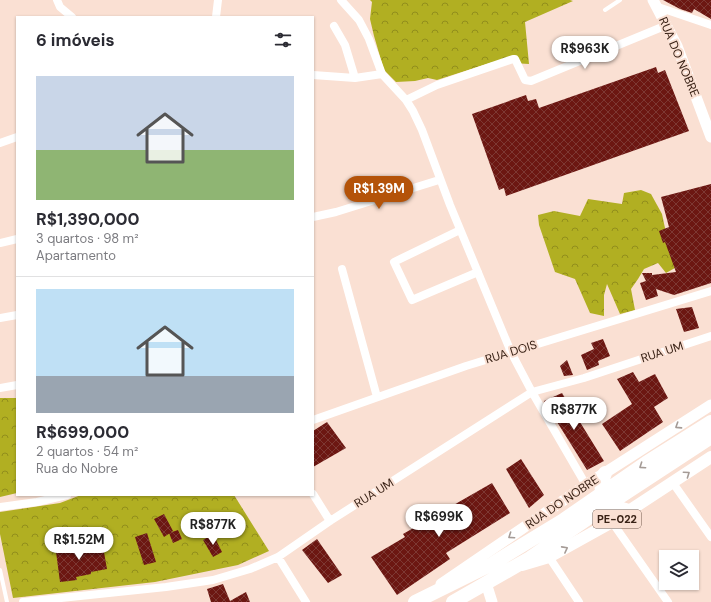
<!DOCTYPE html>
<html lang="pt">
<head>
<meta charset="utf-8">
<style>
  :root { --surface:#fff; --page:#f7f7f7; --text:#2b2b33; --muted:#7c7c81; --line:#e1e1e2; --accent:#b45309 }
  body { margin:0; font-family:"DM Sans",sans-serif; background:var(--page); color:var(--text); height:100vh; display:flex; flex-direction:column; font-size:15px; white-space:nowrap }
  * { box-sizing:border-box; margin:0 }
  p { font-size:13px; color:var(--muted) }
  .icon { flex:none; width:22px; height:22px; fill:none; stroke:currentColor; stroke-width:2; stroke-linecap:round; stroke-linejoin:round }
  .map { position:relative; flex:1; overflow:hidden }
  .drawer { position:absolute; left:16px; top:16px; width:298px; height:480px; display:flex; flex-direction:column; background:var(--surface); border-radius:0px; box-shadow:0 1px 3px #0004 }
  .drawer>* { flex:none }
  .fabs { position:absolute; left:659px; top:550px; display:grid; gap:8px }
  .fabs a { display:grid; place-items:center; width:40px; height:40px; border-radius:0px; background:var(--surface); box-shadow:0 1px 3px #0004; font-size:20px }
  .price { position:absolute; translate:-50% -34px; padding:0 9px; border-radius:14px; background:#fff; color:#222; font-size:13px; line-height:26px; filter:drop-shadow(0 1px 2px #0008) }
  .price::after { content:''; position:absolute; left:50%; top:24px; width:12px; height:9px; margin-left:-6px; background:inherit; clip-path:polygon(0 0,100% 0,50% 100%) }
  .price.selected { background:var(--accent); color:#fff }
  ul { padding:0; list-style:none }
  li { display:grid; align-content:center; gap:8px; height:212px; padding:0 20px }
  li+li { border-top:1px solid var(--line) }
  li span { display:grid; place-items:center; height:124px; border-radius:0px; color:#555 }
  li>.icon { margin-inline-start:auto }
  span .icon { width:72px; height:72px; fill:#fffc; stroke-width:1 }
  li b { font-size:17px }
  h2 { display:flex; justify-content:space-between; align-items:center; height:48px; padding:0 20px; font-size:17px }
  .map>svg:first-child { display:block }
  .forest { fill:url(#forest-crowns) }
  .building { fill:url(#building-cross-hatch) }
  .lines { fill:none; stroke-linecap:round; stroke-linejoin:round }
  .lane { stroke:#fff; stroke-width:4 }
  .street { stroke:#fff; stroke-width:8 }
  .secondary { stroke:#fff; stroke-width:11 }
  .primary { stroke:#fff; stroke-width:12 }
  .highway { stroke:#fff; stroke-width:14 }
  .oneway { stroke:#a59b96 }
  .labels { text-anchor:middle; stroke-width:4; stroke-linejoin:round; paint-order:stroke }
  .shield { fill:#fae0d3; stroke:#725a4e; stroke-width:1 }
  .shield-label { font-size:11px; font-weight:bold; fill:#382115 }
  .street-label { font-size:12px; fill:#382115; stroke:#fae0d3 }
</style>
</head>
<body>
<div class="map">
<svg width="711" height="602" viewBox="0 0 711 602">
  <defs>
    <pattern id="forest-crowns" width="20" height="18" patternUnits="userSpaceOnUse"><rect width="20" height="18" fill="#b1af22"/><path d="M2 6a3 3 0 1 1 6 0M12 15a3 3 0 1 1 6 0" fill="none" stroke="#918e1c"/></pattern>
    <pattern id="building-cross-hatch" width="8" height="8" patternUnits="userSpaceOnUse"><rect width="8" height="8" fill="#6c1712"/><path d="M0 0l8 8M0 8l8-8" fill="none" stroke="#7d3833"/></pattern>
  </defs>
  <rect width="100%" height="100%" fill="#fae0d3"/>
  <path class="forest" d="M 370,0 L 570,0 L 573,1 L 525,22 L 529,64 L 493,62 L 437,80 L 428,78 L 415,81 L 396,82 L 384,70 L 374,36 L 370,19 L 372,2 Z
    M 641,190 L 651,194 L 662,214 L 665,228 L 682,264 L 666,273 L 658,263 L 644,269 L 638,279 L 631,289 L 635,310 L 620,314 L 607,284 L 604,295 L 604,316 L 590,313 L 575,279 L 555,272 L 539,225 L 538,215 L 554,211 L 580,216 L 588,199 L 622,204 L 624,193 Z
    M 0,398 L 17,398 L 17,493 L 0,497 Z
    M 81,495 L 234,495 L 269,551 L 238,565 L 155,582 L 13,598 L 0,534 L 0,512 L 60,503 Z"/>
  <path class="building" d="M 663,0 L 711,0 L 711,19 L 694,9 L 692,13 L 680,9 Z
    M 656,67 L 658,73 L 665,70 L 689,131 L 506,196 L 504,188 L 499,190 L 472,114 L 526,95 L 528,101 L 536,99 L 539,108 Z
    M 711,184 L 711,283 L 674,295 L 656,289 L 658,296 L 646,300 L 640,283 L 646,281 L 642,273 L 652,273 L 652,275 L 676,272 L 665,242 L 663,243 L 659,231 L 669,227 L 661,197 Z
    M 692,307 L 699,328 L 684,332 L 676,309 Z
    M 603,339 L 610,356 L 598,361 L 599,365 L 587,370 L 581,355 L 594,349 L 591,343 Z
    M 567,360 L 573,375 L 564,376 L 560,366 Z
    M 633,372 L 639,382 L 655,374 L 668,398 L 654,407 L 663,422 L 620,451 L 602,424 L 632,404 L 617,379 Z
    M 562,393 L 604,461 L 587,470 L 544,401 Z
    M 327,422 L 346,448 L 313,467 L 313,431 Z
    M 521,459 L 544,495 L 529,508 L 506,469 Z
    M 492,483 L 510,513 L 446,553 L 450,559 L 397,595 L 371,557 L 405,537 L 403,534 Z
    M 164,514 L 173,531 L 164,537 L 154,519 Z
    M 178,530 L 182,539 L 173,543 L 169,533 Z
    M 147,533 L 156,562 L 144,565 L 135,537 Z
    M 213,534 L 222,552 L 213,557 L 203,540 Z
    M 317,539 L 342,575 L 328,583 L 302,550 Z
    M 71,541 L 73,553 L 89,550 L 88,543 L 102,541 L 107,569 L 91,572 L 91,574 L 76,577 L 77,580 L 60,582 L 55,544 Z
    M 223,584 L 230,601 L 246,592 L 250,602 L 211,602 L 207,589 Z"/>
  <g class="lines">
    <path class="lane" d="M 605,10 L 620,0
      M 0,570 L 7,602"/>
    <path class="street" d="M 57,0 L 60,7 L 72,17
      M 341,0 L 359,20 L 369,39 L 382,74 L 406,100 L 413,111 L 422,130 L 450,205 L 511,352 L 532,392 L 586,485
      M 658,7 L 711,25
      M 216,17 L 218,0
      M 334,26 L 345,45 L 355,78
      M 313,75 L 355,78 L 382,74
      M 406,100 L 437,85 L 513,59 L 515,59 L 525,80 L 531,81 L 667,25
      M 0,143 L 17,137
      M 313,217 L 336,212 L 439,180
      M 460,230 L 394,262 L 412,300 L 478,272
      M 0,243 L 17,239
      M 342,269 L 377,397
      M 0,318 L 17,315
      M 0,388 L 17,385
      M 313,420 L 466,366 L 711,291
      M 673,483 L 711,537
      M 313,494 L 330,521
      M 0,507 L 37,502 L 67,495
      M 612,522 L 668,602
      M 278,557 L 306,602
      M 549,557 L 579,602
      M 23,602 L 166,587 L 213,580 L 250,569 L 278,557 L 330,521 L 532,392 L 584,378 L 711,336"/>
    <path class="secondary" d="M 653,0 L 677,46 L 711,137
      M 486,583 L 492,602
      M 441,584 L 586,485 L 711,405"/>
    <path class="primary" d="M 522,565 L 549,557 L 612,522 L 711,457"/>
    <path class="highway" d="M 605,473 C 595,495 608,506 629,511
      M 415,602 L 492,564 L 521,546 L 562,521 L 646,463 L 711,422
      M 453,602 L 530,558 L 609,504 L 711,437"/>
  </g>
  <defs><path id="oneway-chevron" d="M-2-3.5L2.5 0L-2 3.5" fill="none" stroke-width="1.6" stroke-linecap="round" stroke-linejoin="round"/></defs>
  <g class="oneway">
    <use href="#oneway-chevron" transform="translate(678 426) rotate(147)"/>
    <use href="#oneway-chevron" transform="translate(642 466) rotate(146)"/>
    <use href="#oneway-chevron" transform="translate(687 474) rotate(-35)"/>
    <use href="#oneway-chevron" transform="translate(511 536) rotate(146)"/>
    <use href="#oneway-chevron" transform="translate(565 549) rotate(-28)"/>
  </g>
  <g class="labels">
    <rect class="shield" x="593" y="510" width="48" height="18" rx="3"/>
    <g class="shield-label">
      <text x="617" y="523">PE-022</text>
    </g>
    <g class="street-label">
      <text transform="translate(679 57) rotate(67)" y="4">RUA DO NOBRE</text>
      <text transform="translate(511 352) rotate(-17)" y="4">RUA DOIS</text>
      <text transform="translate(662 352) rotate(-18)" y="4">RUA UM</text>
      <text transform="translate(374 493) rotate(-32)" y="4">RUA UM</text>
      <text transform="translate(562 502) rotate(-34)" y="4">RUA DO NOBRE</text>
    </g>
  </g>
</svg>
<div class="fabs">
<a><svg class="icon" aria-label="layers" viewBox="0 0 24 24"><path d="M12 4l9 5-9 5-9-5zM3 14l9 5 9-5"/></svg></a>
</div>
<b class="price" style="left:585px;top:70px">R$963K</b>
<b class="price selected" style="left:379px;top:210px">R$1.39M</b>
<b class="price" style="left:574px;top:431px">R$877K</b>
<b class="price" style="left:439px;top:538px">R$699K</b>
<b class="price" style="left:213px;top:546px">R$877K</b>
<b class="price" style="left:79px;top:561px">R$1.52M</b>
<section class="drawer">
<h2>6 imóveis<svg class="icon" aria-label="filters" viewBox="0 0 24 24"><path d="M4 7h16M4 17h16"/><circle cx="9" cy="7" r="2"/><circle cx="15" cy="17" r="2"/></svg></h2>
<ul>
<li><span style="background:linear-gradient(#c9d6e8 60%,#8fb573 0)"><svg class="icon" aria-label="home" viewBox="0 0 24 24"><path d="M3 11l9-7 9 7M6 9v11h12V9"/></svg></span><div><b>R$1,390,000</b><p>3 quartos · 98 m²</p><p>Apartamento</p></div></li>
<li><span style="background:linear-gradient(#bfe0f5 70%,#9aa5b1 0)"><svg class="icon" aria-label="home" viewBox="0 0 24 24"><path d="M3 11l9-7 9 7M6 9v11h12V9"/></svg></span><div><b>R$699,000</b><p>2 quartos · 54 m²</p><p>Rua do Nobre</p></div></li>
</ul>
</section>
</div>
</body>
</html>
